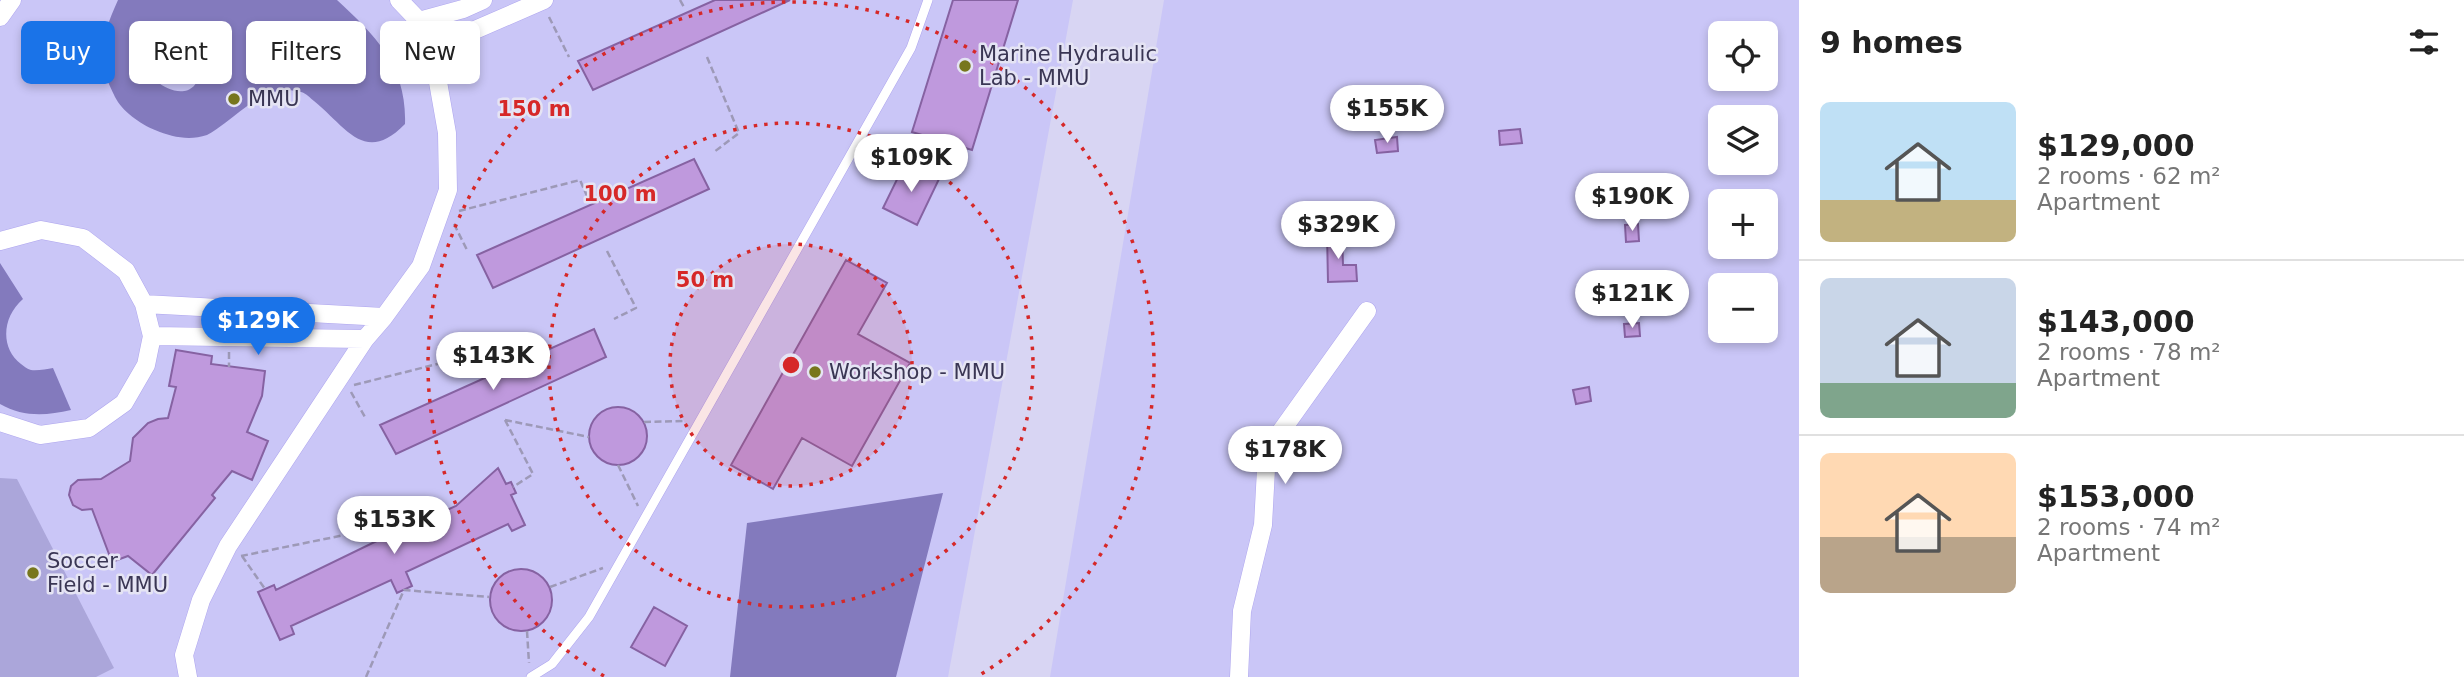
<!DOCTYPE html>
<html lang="en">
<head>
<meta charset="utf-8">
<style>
  :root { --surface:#fff; --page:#f6f6f6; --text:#222; --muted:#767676; --line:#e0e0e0; --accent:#1a73e8 }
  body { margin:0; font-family:"DejaVu Sans",sans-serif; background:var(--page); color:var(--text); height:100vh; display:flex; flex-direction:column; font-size:26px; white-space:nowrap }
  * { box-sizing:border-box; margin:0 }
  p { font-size:23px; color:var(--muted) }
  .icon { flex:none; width:38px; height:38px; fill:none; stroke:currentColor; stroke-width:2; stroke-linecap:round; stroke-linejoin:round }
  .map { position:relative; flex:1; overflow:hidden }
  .drawer { display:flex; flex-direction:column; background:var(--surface); width:665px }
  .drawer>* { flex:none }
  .guide { position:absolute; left:21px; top:21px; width:665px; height:63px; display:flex; gap:14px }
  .buttons { position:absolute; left:1708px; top:21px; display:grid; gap:14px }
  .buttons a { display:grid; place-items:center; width:70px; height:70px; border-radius:10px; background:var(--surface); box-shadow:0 4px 10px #0003; font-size:35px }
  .price { position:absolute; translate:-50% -60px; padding:0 16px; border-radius:24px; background:#fff; color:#222; font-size:23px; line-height:46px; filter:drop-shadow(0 2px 4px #0008) }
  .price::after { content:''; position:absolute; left:50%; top:42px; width:21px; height:16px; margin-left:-10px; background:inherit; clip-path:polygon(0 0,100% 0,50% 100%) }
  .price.current { background:var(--accent); color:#fff }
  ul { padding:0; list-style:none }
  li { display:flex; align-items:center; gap:21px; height:175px; padding:0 21px }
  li+li { border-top:2px solid var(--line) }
  li span { display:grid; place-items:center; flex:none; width:196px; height:140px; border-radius:10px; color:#555 }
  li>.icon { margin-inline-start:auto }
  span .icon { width:84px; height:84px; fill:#fffc; stroke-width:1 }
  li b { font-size:30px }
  h2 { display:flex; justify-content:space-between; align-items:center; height:84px; padding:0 21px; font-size:30px }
  .tag { padding:0 24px; border-radius:10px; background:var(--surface); box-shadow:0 4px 10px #0003; font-size:24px; line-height:63px }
  .tag.current { background:var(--accent); color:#fff }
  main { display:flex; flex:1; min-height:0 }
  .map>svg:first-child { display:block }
  .built { fill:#cac6f7; fill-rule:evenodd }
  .green { fill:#aba6da }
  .water { fill:#837abd; fill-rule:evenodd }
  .building { fill:#bf99dd; stroke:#8662a2; stroke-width:2 }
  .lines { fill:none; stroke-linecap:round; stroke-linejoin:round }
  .service-casing { stroke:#aea5ee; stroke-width:10 }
  .minor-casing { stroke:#aea5ee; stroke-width:19 }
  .path { stroke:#9d99b7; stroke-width:2.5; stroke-dasharray:7 3.5; stroke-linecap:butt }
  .service { stroke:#fff; stroke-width:9 }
  .minor { stroke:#fff; stroke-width:18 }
  .ring { fill:none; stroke:#d62828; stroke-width:3.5; stroke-dasharray:3.5 7 }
  .poi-dot { fill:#77761d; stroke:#e5e4f4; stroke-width:2.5 }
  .labels { text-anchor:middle; stroke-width:5; stroke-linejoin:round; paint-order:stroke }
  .poi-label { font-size:21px; fill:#3a3654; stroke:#e5e4f4; text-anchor:start }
  .centre { fill:#d62828; stroke:#e5e4f4; stroke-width:3.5 }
  .ring-label { font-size:21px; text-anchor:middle; font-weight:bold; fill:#d62828; stroke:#e5e4f4; stroke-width:5; stroke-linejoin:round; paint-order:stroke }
</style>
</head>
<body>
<main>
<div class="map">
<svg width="1799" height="677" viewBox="0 0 1799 677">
  <rect width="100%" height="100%" fill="#d8d5f3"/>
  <path class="built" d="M 0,0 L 1073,0 L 948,677 L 0,677 Z
    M 1164,0 L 1799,0 L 1799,677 L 1050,677 ZM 1720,33 L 1766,33 L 1766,79 L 1720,79 ZM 1720,117 L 1766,117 L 1766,163 L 1720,163 ZM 1720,201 L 1766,201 L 1766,247 L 1720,247 ZM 1720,285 L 1766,285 L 1766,331 L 1720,331 Z"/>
  <path class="green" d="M 0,478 L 17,479 L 114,668 L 96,677 L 0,677 Z"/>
  <path class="water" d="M 118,0 L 337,0 C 376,36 407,67 405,124 C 365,165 347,128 314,101 C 310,98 306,93 301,92 C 270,84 247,106 225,123 C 219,127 213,132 207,135 C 189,141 172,137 155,130 C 140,124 122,111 115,97 C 95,58 101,38 118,0 ZM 177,27 L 188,29 C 197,42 202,55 200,70 C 195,128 92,52 177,27 Z
    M 0,263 L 23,299 C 2,317 0,348 21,364 C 24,366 27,369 31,370 C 37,371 47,369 53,368 L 71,410 C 45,416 23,417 0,404 Z
    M 943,493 L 896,677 L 730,677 L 747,523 Z"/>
  <path class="building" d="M 715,0 L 790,0 L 593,90 L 578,61 Z
    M 953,0 L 1018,0 L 972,150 L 912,132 Z
    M 1520,129 L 1522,143 L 1500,145 L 1499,131 Z
    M 1397,137 L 1398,151 L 1377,153 L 1375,140 Z
    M 694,159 L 709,189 L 493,288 L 477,255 Z
    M 905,163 L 939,179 L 917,225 L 883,208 Z
    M 1638,224 L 1639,241 L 1626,242 L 1625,225 Z
    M 1342,232 L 1343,265 L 1356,265 L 1357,281 L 1328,282 L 1327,233 Z
    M 846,260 L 887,283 L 858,334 L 910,363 L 852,466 L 802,438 L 773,489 L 731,465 Z
    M 1639,323 L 1640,336 L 1625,337 L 1624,324 Z
    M 594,329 L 606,357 L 396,454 L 380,425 Z
    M 176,350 L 212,356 L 211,364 L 265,371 L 262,396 L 247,432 L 268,441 L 252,480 L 232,471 L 212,495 L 215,498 L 152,575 L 128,556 L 112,562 L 92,509 L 82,510 L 73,505 L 69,495 L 71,486 L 78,480 L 101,479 L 130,461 L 133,438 L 148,423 L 158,419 L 168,418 L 176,387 L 169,386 Z
    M 1589,387 L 1591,401 L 1576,404 L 1573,390 Z
    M589 436a29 29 0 1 1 58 0a29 29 0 1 1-58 0Z
    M 498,468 L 506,484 L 511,482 L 516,493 L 511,495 L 525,525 L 512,531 L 508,524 L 406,572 L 412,586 L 397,593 L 391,580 L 291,626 L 294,634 L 280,640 L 258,592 L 274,585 L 276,590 L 387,536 L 456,506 Z
    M490 600a31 31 0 1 1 62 0a31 31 0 1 1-62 0Z
    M 654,607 L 687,626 L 665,666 L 631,647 Z"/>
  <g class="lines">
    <g class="service-casing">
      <path id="service" d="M 531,677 L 552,664 L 589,617 L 911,48 L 928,0"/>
    </g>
    <g class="minor-casing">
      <path id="minor" d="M 0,17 L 12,0
        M 419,21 L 463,9 L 483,0
        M 435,65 L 468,33 L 544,0
        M 0,241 L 41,230 L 83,238 L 126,271 L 144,304 L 152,336 L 146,365 L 124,403 L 89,428 L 40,435 L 0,422
        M 144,304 L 384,317
        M 152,336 L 365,339
        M 188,677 L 184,655 L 201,600 L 228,546 L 365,339 L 384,317 L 421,266 L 448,190 L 447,133 L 435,65 L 419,21 L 399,0
        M 1239,677 L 1242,611 L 1263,525 L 1267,451 L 1367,311"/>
    </g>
    <path class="path" d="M 680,0 L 685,9
      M 549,17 L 569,57
      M 707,57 L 739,133 L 714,152
      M 459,211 L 580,180 L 587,196
      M 454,224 L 468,252
      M 607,251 L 636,308 L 614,319
      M 229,352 L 229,367
      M 354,385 L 477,354 L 484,369
      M 351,392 L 366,419
      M 505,420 L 589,437
      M 505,420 L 533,474 L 513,487
      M 644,422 L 686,421
      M 618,465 L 638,506
      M 241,556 L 379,528 L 384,537
      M 242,556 L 265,589
      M 550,587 L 603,568
      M 527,631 L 529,663
      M 366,677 L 404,590 L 489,597"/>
    <use href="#service" class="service"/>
    <use href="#minor" class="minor"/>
  </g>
  <circle cx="791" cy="365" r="121" fill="#d62828" fill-opacity=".12"/>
  <g class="ring">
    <circle cx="791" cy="365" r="121"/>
    <circle cx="791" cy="365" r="242"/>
    <path d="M604 676A363 363 0 1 1 978 676"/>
  </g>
  <g class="poi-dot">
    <circle cx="965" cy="66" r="7"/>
    <circle cx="234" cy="99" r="7"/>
    <circle cx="815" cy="372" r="7"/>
    <circle cx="33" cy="573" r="7"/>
  </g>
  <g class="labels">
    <g class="poi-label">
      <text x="979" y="61">Marine Hydraulic<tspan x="979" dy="24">Lab - MMU</tspan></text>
      <text x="248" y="106">MMU</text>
      <text x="829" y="379">Workshop - MMU</text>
      <text x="47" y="568">Soccer<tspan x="47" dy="24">Field - MMU</tspan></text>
    </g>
  </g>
  <circle cx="791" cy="365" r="10" class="centre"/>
  <g class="ring-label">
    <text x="534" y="116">150 m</text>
    <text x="620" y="201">100 m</text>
    <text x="705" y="287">50 m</text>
  </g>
</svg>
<div class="buttons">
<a><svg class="icon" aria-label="locate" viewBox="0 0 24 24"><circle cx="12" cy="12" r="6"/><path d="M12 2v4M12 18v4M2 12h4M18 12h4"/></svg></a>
<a><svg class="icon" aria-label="layers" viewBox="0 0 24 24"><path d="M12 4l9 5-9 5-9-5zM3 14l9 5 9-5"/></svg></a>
<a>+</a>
<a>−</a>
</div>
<b class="price" style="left:1387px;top:145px">$155K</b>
<b class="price" style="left:911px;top:194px">$109K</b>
<b class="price" style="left:1632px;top:233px">$190K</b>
<b class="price" style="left:1338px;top:261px">$329K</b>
<b class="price" style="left:1632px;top:330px">$121K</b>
<b class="price current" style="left:258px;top:357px">$129K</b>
<b class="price" style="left:493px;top:392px">$143K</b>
<b class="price" style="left:1285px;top:486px">$178K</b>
<b class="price" style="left:394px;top:556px">$153K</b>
<div class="guide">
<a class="tag current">Buy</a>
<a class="tag">Rent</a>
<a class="tag">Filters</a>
<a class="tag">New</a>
</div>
</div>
<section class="drawer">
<h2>9 homes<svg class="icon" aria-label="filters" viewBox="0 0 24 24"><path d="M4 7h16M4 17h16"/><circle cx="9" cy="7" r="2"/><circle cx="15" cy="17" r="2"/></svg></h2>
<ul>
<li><span style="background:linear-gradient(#bfe0f5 70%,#c2b280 0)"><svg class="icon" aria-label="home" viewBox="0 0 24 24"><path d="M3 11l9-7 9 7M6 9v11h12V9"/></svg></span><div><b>$129,000</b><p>2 rooms · 62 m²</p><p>Apartment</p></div></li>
<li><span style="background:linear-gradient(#c9d6e8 75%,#7fa58c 0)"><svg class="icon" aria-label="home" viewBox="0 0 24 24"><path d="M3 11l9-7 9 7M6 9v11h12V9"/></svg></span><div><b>$143,000</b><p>2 rooms · 78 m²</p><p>Apartment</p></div></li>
<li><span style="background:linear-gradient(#ffd9b3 60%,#b9a48a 0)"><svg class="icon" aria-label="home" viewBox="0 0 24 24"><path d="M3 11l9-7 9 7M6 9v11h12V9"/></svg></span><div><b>$153,000</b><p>2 rooms · 74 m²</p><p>Apartment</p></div></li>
</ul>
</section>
</main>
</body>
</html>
